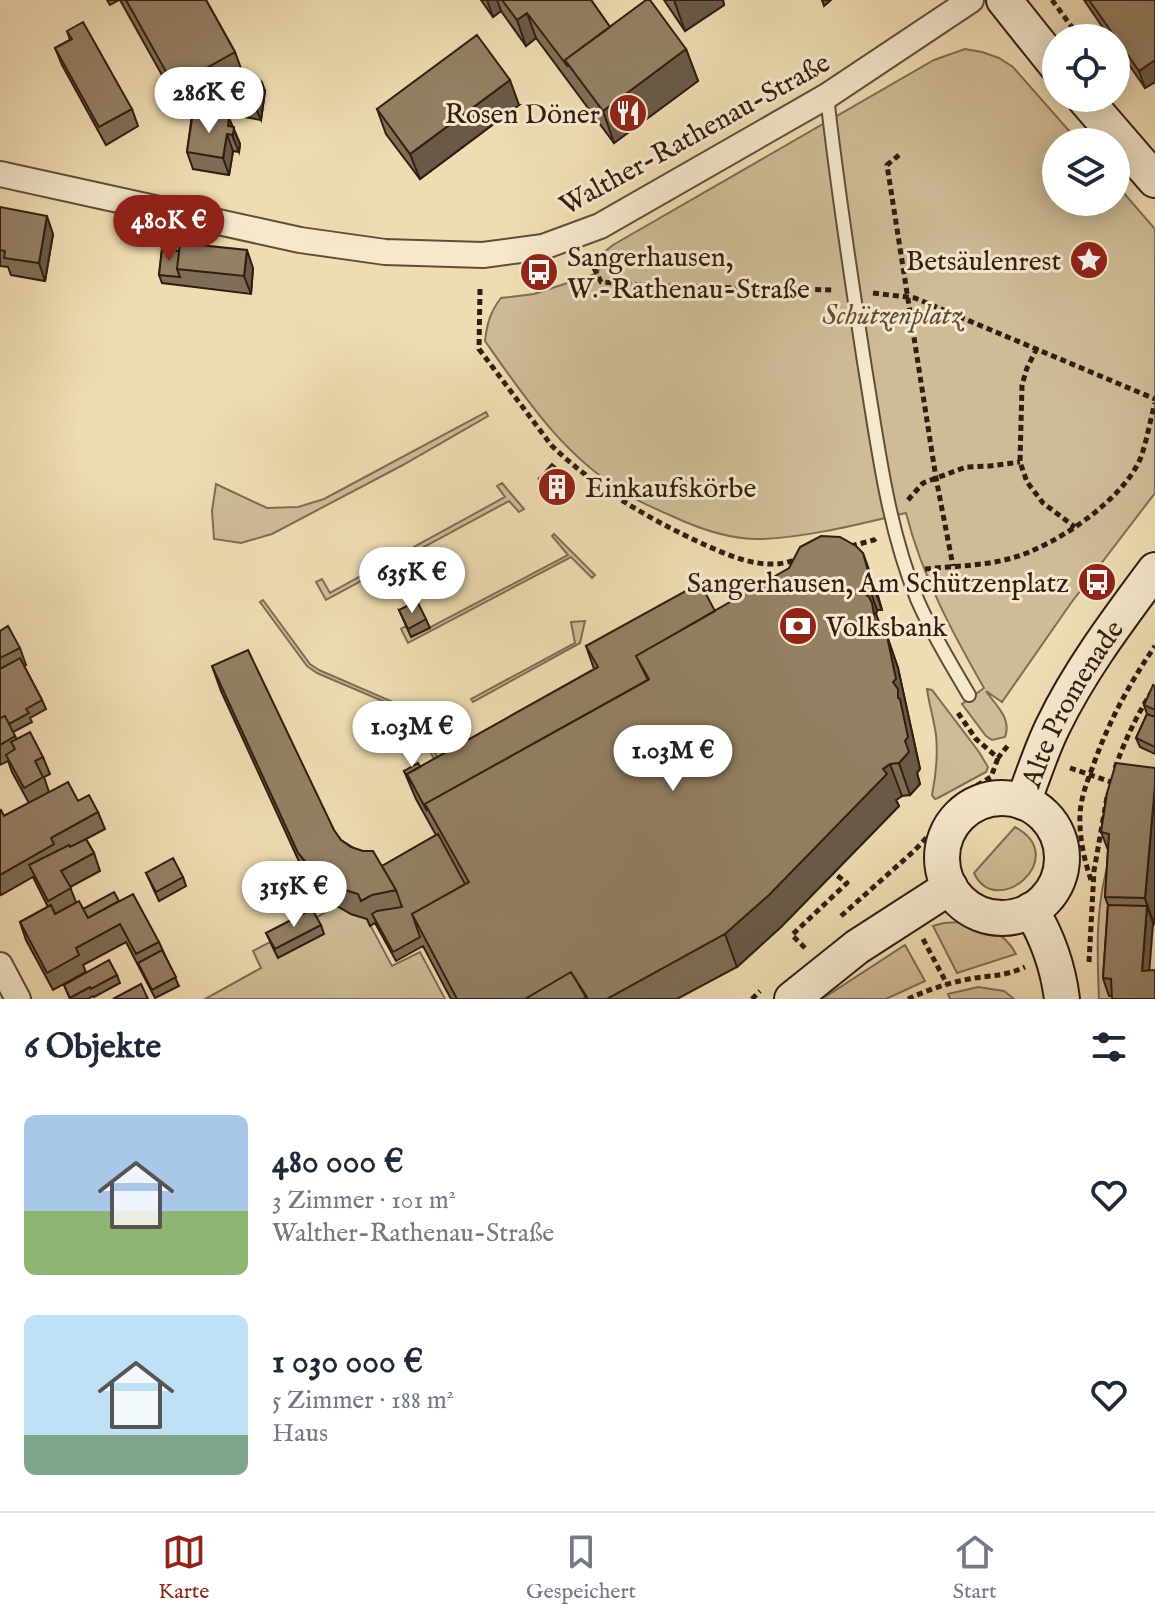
<!DOCTYPE html>
<html lang="de">
<head>
<meta charset="utf-8">
<style>
  :root { --surface:#fff; --page:#f2f2f3; --text:#1f2937; --muted:#747a83; --line:#e0e1e3; --accent:#8f2418 }
  body { margin:0; font-family:"IM FELL English",serif; background:var(--page); color:var(--text); height:100vh; display:flex; flex-direction:column; font-size:30px; white-space:nowrap }
  * { box-sizing:border-box; margin:0 }
  p { font-size:26px; color:var(--muted) }
  .icon { flex:none; width:44px; height:44px; fill:none; stroke:currentColor; stroke-width:2; stroke-linecap:round; stroke-linejoin:round }
  .map { position:relative; height:999px; overflow:hidden }
  .details { display:flex; flex-direction:column; background:var(--surface); flex:1 }
  .details>* { flex:none }
  .controls { position:absolute; left:1042px; top:24px; display:grid; gap:16px }
  .controls a { display:grid; place-items:center; width:88px; height:88px; border-radius:50%; background:var(--surface); box-shadow:0 4px 20px #0003; font-size:40px }
  .price { position:absolute; translate:-50% -68px; padding:0 18px; border-radius:28px; background:#fff; color:#222; font-size:26px; line-height:52px; filter:drop-shadow(0 2px 4px #0008) }
  .price::after { content:''; position:absolute; left:50%; top:48px; width:24px; height:18px; margin-left:-12px; background:inherit; clip-path:polygon(0 0,100% 0,50% 100%) }
  .price.current { background:var(--accent); color:#fff }
  ul { padding:0; list-style:none }
  li { display:flex; align-items:center; gap:24px; height:200px; padding:0 24px }
  li span { display:grid; place-items:center; flex:none; width:224px; height:160px; border-radius:12px; color:#555 }
  li>.icon { margin-inline-start:auto }
  span .icon { width:96px; height:96px; fill:#fffc; stroke-width:1 }
  li b { font-size:34px }
  h2 { display:flex; justify-content:space-between; align-items:center; height:96px; padding:0 24px; font-size:34px }
  .dock { display:flex; justify-content:space-around; align-items:center; height:112px; border-top:2px solid var(--line); background:var(--surface); font-size:22px; color:var(--muted) }
  .dock a { display:grid; justify-items:center; gap:4px }
  .dock .current { color:var(--accent) }
  .map>svg:first-child { display:block }
  .green { fill:#cfbc97; stroke:#806c54; stroke-width:2 }
  .lines { fill:none; stroke-linecap:round; stroke-linejoin:round }
  .lane-casing { stroke:#604d39; stroke-width:16 }
  .street-casing { stroke:#604d39; stroke-width:28 }
  .secondary-casing { stroke:#311d11; stroke-width:38 }
  .path { stroke:#311d11; stroke-width:5; stroke-dasharray:6 4; stroke-linecap:butt }
  .lane { stroke:#f5e8cd; stroke-width:12 }
  .street { stroke:#f5e8cd; stroke-width:24 }
  .secondary { stroke:#f5e8cd; stroke-width:34 }
  .wall { fill:#7f6e57; stroke:#311d11; stroke-width:2 }
  .shaded-wall { fill:#685a47; stroke:#311d11; stroke-width:2 }
  .building { fill:#948065; stroke:#311d11; stroke-width:2 }
  .labels { text-anchor:middle; stroke-width:6; stroke-linejoin:round; paint-order:stroke }
  .poi-label { font-size:28px; fill:#311d11; stroke:#f5e8cd; text-anchor:end }
  .street-label { font-size:28px; fill:#311d11; stroke:#f5e8cd }
  .park-label { font-size:28px; font-style:italic; fill:#604d39; stroke:#f5e8cd }
</style>
</head>
<body>
<div class="map">
<svg width="1155" height="999" viewBox="0 0 1155 999">
  <rect width="100%" height="100%" fill="#efdcb2"/>
  <filter id="stains"><feTurbulence type="fractalNoise" baseFrequency=".0025" numOctaves="4"/><feColorMatrix values="0 0 0 0 .2 0 0 0 0 .09 0 0 0 0 .02 0 0 0 .5 -.17"/></filter>
  <radialGradient id="worn" r=".72"><stop offset=".6" stop-color="#630" stop-opacity="0"/><stop offset="1" stop-color="#630" stop-opacity=".3"/></radialGradient>
  <path class="green" d="M 965,49 L 982,52 L 999,58 L 1013,67 L 1079,142 L 1056,142 L 1056,202 L 1116,202 L 1116,184 L 1155,229 L 1155,493 L 1071,603 L 1002,702 L 986,691 C 996,706 1012,718 1005,737 L 992,740 L 986,736 L 962,704 L 984,688 C 952,632 922,576 906,513 C 859,524 810,537 762,539 C 732,540 700,529 674,517 C 659,510 643,504 630,496 C 565,458 527,401 485,341 C 487,324 490,312 501,298 L 534,294 L 598,273 L 603,253 L 613,245 L 934,60 Z
    M 486,412 L 488,416 L 401,466 L 272,534 L 241,543 L 214,539 L 212,511 L 216,484 L 267,508 L 298,507 L 324,499 Z
    M 502,483 L 524,509 L 519,512 L 509,501 L 326,600 L 316,582 L 322,579 L 330,593 L 505,497 L 497,486 Z
    M 554,534 L 595,575 L 592,578 L 571,557 L 408,643 L 401,629 L 406,626 L 412,637 L 568,555 L 552,536 Z
    M 263,600 L 310,664 L 319,670 L 400,705 L 415,716 L 450,780 L 447,782 L 409,714 L 399,708 L 317,673 L 307,666 L 260,602 Z
    M 585,621 L 580,643 L 473,702 L 471,699 L 575,643 L 571,622 Z
    M 927,689 L 932,690 L 979,752 L 988,767 L 986,772 L 938,798 L 935,799 L 932,795 C 936,775 938,755 936,735 C 934,720 929,704 927,689 Z
    M 1015,827 C 1072,857 996,921 974,873 Z
    M 1110,858 L 1118,999 L 1099,999 C 1097,952 1095,903 1110,858 Z
    M 337,906 L 351,914 L 367,919 L 392,966 L 420,952 L 445,999 L 205,999 L 261,968 L 253,951 L 270,942 L 278,958 L 315,918 Z
    M 959,922 C 984,925 1004,931 1016,954 L 957,973 L 933,926 L 944,923 Z
    M 905,945 L 925,981 L 886,999 L 822,999 Z
    M 978,987 L 1004,991 L 1014,999 L 950,999 L 948,994 Z"/>
  <g class="lines">
    <g class="lane-casing">
      <path id="lane" d="M 827,96 C 837,187 851,277 865,368 C 878,446 887,525 917,599 C 931,632 951,664 969,695"/>
    </g>
    <g class="street-casing">
      <path id="street" d="M 0,174 L 300,240 L 385,252 L 483,255 L 543,247 L 600,226 L 827,96 L 971,0
        M 0,965 L 18,999"/>
    </g>
    <g class="secondary-casing">
      <g id="secondary">
        <path d="M 1004,0 L 1056,65"/>
        <path d="M 1084,98 L 1155,180"/>
        <circle cx="1002" cy="858" r="60"/>
        <path id="s1" d="M 1023,802 C 1033,777 1041,750 1053,726 C 1080,670 1118,620 1155,570"/>
        <path d="M 1031,910 C 1048,938 1058,967 1062,999"/>
        <path d="M 792,999 L 857,947 L 950,887"/>
      </g>
    </g>
    <path class="path" d="M 1052,0 L 1080,38
      M 899,155 L 887,165 L 936,478 L 953,566
      M 594,268 L 601,282 L 658,286 L 835,290
      M 480,289 L 479,349 L 552,446 C 596,488 647,518 703,544 C 725,554 750,565 775,564 C 783,564 791,561 799,559
      M 873,293 L 915,298 L 1155,399
      M 1037,348 L 1027,368 L 1022,385 L 1020,462 L 1027,482 L 1043,503 L 1075,527
      M 908,500 L 923,483 L 966,467 L 990,466 L 1020,462
      M 851,546 L 874,540 L 876,538
      M 925,569 C 954,566 984,566 1012,558 C 1055,546 1124,500 1141,457 C 1147,440 1150,421 1155,403
      M 958,713 L 976,739 L 998,758 L 1009,744
      M 1070,768 L 1111,782
      M 1115,768 C 1125,740 1138,712 1155,687
      M 1091,880 C 1084,859 1079,837 1080,814 C 1081,797 1087,782 1093,766 C 1108,723 1129,684 1155,646
      M 841,916 L 914,851 L 932,832 L 947,808 L 956,798 L 991,777 L 998,758
      M 923,939 L 947,984
      M 805,948 L 792,935 L 847,883 L 831,871
      M 1089,962 L 1094,871 L 1107,797
      M 752,999 L 760,991
      M 908,999 C 927,990 948,983 969,979 C 991,975 1003,977 1025,967"/>
    <use href="#lane" class="lane"/>
    <use href="#street" class="street"/>
    <use href="#secondary" class="secondary"/>
  </g>
  <path class="wall" d="M 107,0 L 119,0 L 110,5 Z
    M 120,0 L 206,0 L 235,52 L 246,82 L 262,83 L 265,91 L 261,120 L 245,117 L 242,109 L 245,85 L 197,112 L 233,127 L 240,144 L 239,152 L 233,151 L 229,175 L 193,169 L 187,152 L 192,115 L 186,118 Z
    M 481,0 L 591,0 L 610,27 L 686,49 L 698,81 L 614,143 L 536,38 L 526,46 L 501,11 L 493,17 Z
    M 664,0 L 723,0 L 724,5 L 685,31 Z
    M 1084,0 L 1155,0 L 1155,82 L 1145,88 L 1116,46 L 1116,38 L 1110,38 Z
    M 67,31 L 132,109 L 138,126 L 106,145 L 62,65 L 55,48 L 70,40 Z
    M 519,105 L 420,179 L 386,134 L 377,109 Z
    M 0,207 L 53,234 L 45,281 L 11,275 L 8,267 L 0,266 Z
    M 162,249 L 253,268 L 251,294 L 162,283 L 159,275 Z
    M 539,479 L 571,487 L 557,502 L 542,488 Z
    M 856,546 L 875,586 L 882,610 L 877,610 L 876,614 L 883,634 L 887,636 L 898,668 L 920,769 L 917,773 L 920,784 L 910,795 L 902,796 L 896,800 L 899,806 L 781,927 L 737,967 L 677,999 L 451,999 L 423,946 L 396,961 L 375,923 L 370,926 L 367,919 L 351,914 L 337,906 L 318,892 L 307,879 L 221,691 L 212,666 L 341,840 L 382,866 L 436,835 L 416,799 L 404,771 L 420,767 L 594,669 L 586,646 L 715,611 Z
    M 399,610 L 426,619 L 430,628 L 411,637 Z
    M 0,631 L 20,648 L 26,665 L 24,666 L 42,700 L 46,709 L 30,718 L 32,722 L 13,732 L 17,740 L 43,757 L 50,774 L 44,777 L 49,792 L 78,801 L 98,812 L 105,829 L 86,839 L 94,853 L 100,871 L 70,887 L 76,902 L 83,909 L 119,901 L 159,942 L 179,986 L 155,998 L 126,942 L 83,965 L 86,972 L 53,990 L 26,940 L 20,922 L 48,907 L 33,877 L 1,895 L 0,893 L 0,810 L 4,816 L 29,803 L 12,772 L 8,761 L 0,765 Z
    M 1155,686 L 1155,754 L 1140,747 L 1136,738 L 1147,714 L 1144,705 Z
    M 1107,793 L 1154,924 L 1112,996 L 1109,996 L 1103,978 L 1108,905 L 1105,897 L 1108,850 L 1101,832 Z
    M 146,873 L 183,877 L 186,886 L 159,901 Z
    M 321,925 L 324,934 L 278,958 L 266,933 Z
    M 117,975 L 120,983 L 94,997 L 93,996 L 88,999 L 70,999 L 64,985 Z"/>
  <path class="shaded-wall" d="M 487,0 L 497,0 L 501,11 L 493,17 Z
    M 674,0 L 723,0 L 724,5 L 685,31 Z
    M 822,0 L 831,0 L 824,6 Z
    M 527,13 L 536,38 L 526,46 L 517,20 Z
    M 686,49 L 698,81 L 614,143 L 603,111 Z
    M 1155,60 L 1155,82 L 1145,88 L 1139,71 Z
    M 510,80 L 519,105 L 420,179 L 410,154 Z
    M 262,83 L 265,91 L 261,120 L 257,111 Z
    M 229,118 L 240,144 L 239,152 L 228,126 Z
    M 227,134 L 233,151 L 229,175 L 223,158 Z
    M 47,216 L 53,234 L 45,281 L 39,263 Z
    M 247,250 L 253,268 L 251,294 L 244,276 Z
    M 568,478 L 571,487 L 557,502 L 554,493 Z
    M 863,553 L 875,586 L 882,610 L 870,578 Z
    M 866,578 L 877,610 L 876,614 L 884,635 L 886,646 L 871,628 L 861,591 Z
    M 887,636 L 898,668 L 920,769 L 917,773 L 920,784 L 910,795 L 899,763 L 905,741 L 893,682 Z
    M 890,764 L 902,796 L 896,800 L 899,806 L 781,927 L 737,967 L 725,934 L 883,769 Z
    M 1155,785 L 1155,915 L 1154,924 L 1145,898 Z
    M 1147,906 L 1153,923 L 1148,988 L 1142,971 Z"/>
  <path class="building" d="M 126,0 L 206,0 L 235,52 L 174,86 Z
    M 502,0 L 591,0 L 610,27 L 565,60 L 568,67 L 527,13 L 517,20 Z
    M 646,0 L 650,0 L 686,49 L 603,111 L 565,60 Z
    M 1089,0 L 1155,0 L 1155,60 L 1139,71 Z
    M 83,22 L 132,109 L 99,127 L 55,48 L 72,39 L 67,31 Z
    M 477,35 L 510,80 L 410,154 L 377,109 Z
    M 246,80 L 262,83 L 257,111 L 242,109 Z
    M 193,112 L 229,118 L 228,126 L 234,127 L 233,135 L 227,134 L 223,158 L 187,152 Z
    M 0,207 L 47,216 L 39,263 L 4,258 L 5,251 L 0,250 Z
    M 180,243 L 247,250 L 244,276 L 177,269 Z
    M 162,249 L 179,251 L 177,269 L 180,277 L 159,275 Z
    M 552,464 L 568,478 L 554,493 L 539,479 Z
    M 821,536 L 840,537 L 856,546 L 863,553 L 870,578 L 866,578 L 861,591 L 869,597 L 872,603 L 874,614 L 871,628 L 879,635 L 883,634 L 887,636 L 896,679 L 893,682 L 898,689 L 898,698 L 900,699 L 908,737 L 905,741 L 909,752 L 899,763 L 890,764 L 883,769 L 887,774 L 769,895 L 725,934 L 607,999 L 587,999 L 571,972 L 525,999 L 457,999 L 412,914 L 469,882 L 425,804 L 649,679 L 636,656 L 789,568 L 800,547 Z
    M 700,583 L 715,611 L 636,656 L 648,680 L 425,804 L 427,811 L 407,774 L 598,667 L 586,646 Z
    M 417,601 L 426,619 L 408,629 L 399,610 Z
    M 8,626 L 20,648 L 0,658 L 0,631 Z
    M 248,650 L 334,830 L 341,840 L 351,847 L 363,851 L 373,851 L 396,890 L 372,895 L 361,901 L 358,894 L 342,889 L 328,881 L 309,866 L 298,853 L 212,666 Z
    M 20,658 L 42,700 L 26,709 L 29,713 L 9,724 L 5,716 L 0,718 L 0,669 Z
    M 1153,685 L 1155,686 L 1155,710 L 1144,705 Z
    M 1147,714 L 1155,717 L 1155,747 L 1136,738 Z
    M 5,716 L 15,736 L 0,745 L 0,718 Z
    M 30,732 L 43,757 L 35,761 L 43,777 L 24,788 L 6,755 L 15,749 L 11,742 Z
    M 418,763 L 420,767 L 407,774 L 411,783 L 404,771 Z
    M 1116,763 L 1155,768 L 1155,785 L 1145,898 L 1105,897 L 1109,834 L 1101,832 L 1107,793 Z
    M 68,782 L 78,801 L 89,795 L 98,812 L 51,838 L 54,844 L 0,875 L 0,810 L 1,810 L 4,816 Z
    M 438,834 L 465,884 L 412,914 L 420,937 L 393,952 L 372,914 L 377,911 L 402,907 L 396,890 L 382,866 Z
    M 86,839 L 94,853 L 61,871 L 71,888 L 48,901 L 29,865 L 69,845 L 70,847 Z
    M 173,858 L 183,877 L 156,892 L 146,873 Z
    M 114,892 L 119,901 L 88,918 L 83,909 Z
    M 133,894 L 159,942 L 136,954 L 120,924 L 76,948 L 79,955 L 47,973 L 20,922 L 51,905 L 55,914 L 79,901 L 88,918 Z
    M 1108,905 L 1147,906 L 1142,971 L 1155,970 L 1155,999 L 1112,999 L 1111,979 L 1103,978 Z
    M 312,909 L 321,925 L 275,949 L 266,933 Z
    M 162,950 L 176,977 L 152,990 L 138,963 Z
    M 109,960 L 117,975 L 91,989 L 90,987 L 70,998 L 64,985 Z
    M 571,972 L 587,997 L 583,999 L 525,999 Z
    M 141,984 L 148,999 L 113,999 Z"/>
  <defs>
    <g id="restaurant-disc" transform="scale(2)"><circle r="9.5" fill="#8f2418" stroke="#f5e8cd"/><path d="M-5-6h1v4h1v-4h1v4h1v-4h1v5L-1.5 .5V6h-2V.5L-5-1ZM5-6V6H3V1.5H1.5Q1.5-4 5-6Z" fill="#fff"/></g>
    <g id="sight-disc" transform="scale(2)"><circle r="9.5" fill="#8f2418" stroke="#f5e8cd"/><path d="M0-6L1.8-2.2L6-1.7L2.9 1.2L3.7 5.4L0 3.3L-3.7 5.4L-2.9 1.2L-6-1.7L-1.8-2.2Z" fill="#fff"/></g>
    <g id="bus-disc" transform="scale(2)"><circle r="9.5" fill="#8f2418" stroke="#f5e8cd"/><path d="M-5-6H5V4H4V6H2V4H-2V6H-4V4H-5ZM-3.5-4V0h7V-4ZM-3.5 1.2v1.5H-2V1.2ZM2 1.2v1.5H3.5V1.2Z" fill="#fff"/></g>
    <g id="building-disc" transform="scale(2)"><circle r="9.5" fill="#8f2418" stroke="#f5e8cd"/><path d="M-4-6H4V6H1V3H-1V6H-4ZM-2.5-4.3h1.7v1.8h-1.7ZM.8-4.3h1.7v1.8H.8ZM-2.5-1h1.7V.8h-1.7ZM.8-1h1.7V.8H.8Z" fill="#fff"/></g>
    <g id="bank-disc" transform="scale(2)"><circle r="9.5" fill="#8f2418" stroke="#f5e8cd"/><path d="M-6-4H6V4H-6ZM0-2.3a2.3 2.3 0 1 0 0 4.6a2.3 2.3 0 1 0 0-4.6Z" fill="#fff"/></g>
  </defs>
  <g fill-rule="evenodd">
    <use href="#restaurant-disc" x="628" y="113"/>
    <use href="#sight-disc" x="1089" y="260"/>
    <use href="#bus-disc" x="539" y="272"/>
    <use href="#building-disc" x="557" y="487"/>
    <use href="#bus-disc" x="1097" y="582"/>
    <use href="#bank-disc" x="798" y="626"/>
  </g>
  <g class="labels">
    <g class="poi-label">
      <text x="600" y="123">Rosen Döner</text>
      <text x="567" y="266" text-anchor="start">Sangerhausen,<tspan x="567" dy="32">W.-Rathenau-Straße</tspan></text>
      <text x="1061" y="270">Betsäulenrest</text>
      <text x="585" y="497" text-anchor="start">Einkaufskörbe</text>
      <text x="1069" y="592">Sangerhausen, Am Schützenplatz</text>
      <text x="826" y="636" text-anchor="start">Volksbank</text>
    </g>
    <g class="street-label">
      <text transform="translate(694 133) rotate(-29)" y="10">Walther-Rathenau-Straße</text>
      <text dy="10" stroke="none"><textPath href="#s1" startOffset="110">Alte Promenade</textPath></text>
    </g>
    <g class="park-label">
      <text x="892" y="324">Schützenplatz</text>
    </g>
  </g>
  <rect width="100%" height="100%" filter="url(#stains)"/>
  <rect width="100%" height="100%" fill="url(#worn)"/>
</svg>
<div class="controls">
<a><svg class="icon" aria-label="locate" viewBox="0 0 24 24"><circle cx="12" cy="12" r="6"/><path d="M12 2v4M12 18v4M2 12h4M18 12h4"/></svg></a>
<a><svg class="icon" aria-label="layers" viewBox="0 0 24 24"><path d="M12 4l9 5-9 5-9-5zM3 14l9 5 9-5"/></svg></a>
</div>
<b class="price" style="left:209px;top:135px">286K €</b>
<b class="price current" style="left:169px;top:263px">480K €</b>
<b class="price" style="left:412px;top:615px">635K €</b>
<b class="price" style="left:412px;top:769px">1.03M €</b>
<b class="price" style="left:673px;top:793px">1.03M €</b>
<b class="price" style="left:294px;top:929px">315K €</b>
</div>
<section class="details">
<h2>6 Objekte<svg class="icon" aria-label="filters" viewBox="0 0 24 24"><path d="M4 7h16M4 17h16"/><circle cx="9" cy="7" r="2"/><circle cx="15" cy="17" r="2"/></svg></h2>
<ul>
<li><span style="background:linear-gradient(#a9c7e8 60%,#8fb573 0)"><svg class="icon" aria-label="home" viewBox="0 0 24 24"><path d="M3 11l9-7 9 7M6 9v11h12V9"/></svg></span><div><b>480 000 €</b><p>3 Zimmer · 101 m²</p><p>Walther-Rathenau-Straße</p></div><svg class="icon" aria-label="heart" viewBox="0 0 24 24"><path d="M12 20l-8-8c-3-5 5-10 8-4 3-6 11-1 8 4z"/></svg></li>
<li><span style="background:linear-gradient(#bfe0f5 75%,#7fa58c 0)"><svg class="icon" aria-label="home" viewBox="0 0 24 24"><path d="M3 11l9-7 9 7M6 9v11h12V9"/></svg></span><div><b>1 030 000 €</b><p>5 Zimmer · 188 m²</p><p>Haus</p></div><svg class="icon" aria-label="heart" viewBox="0 0 24 24"><path d="M12 20l-8-8c-3-5 5-10 8-4 3-6 11-1 8 4z"/></svg></li>
</ul>
</section>
<nav class="dock">
<a class="current"><svg class="icon" aria-label="map" viewBox="0 0 24 24"><path d="M3 6l6-2 6 2 6-2v14l-6 2-6-2-6 2zM9 4v14M15 6v14"/></svg>Karte</a>
<a><svg class="icon" aria-label="saved" viewBox="0 0 24 24"><path d="M7 4h10v16l-5-4-5 4z"/></svg>Gespeichert</a>
<a><svg class="icon" aria-label="home" viewBox="0 0 24 24"><path d="M3 11l9-7 9 7M6 9v11h12V9"/></svg>Start</a>
</nav>
</body>
</html>
